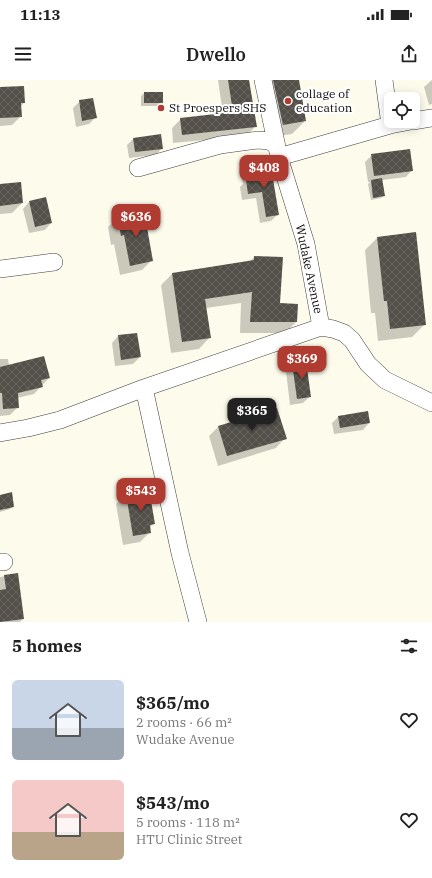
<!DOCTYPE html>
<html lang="en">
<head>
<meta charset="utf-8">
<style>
  :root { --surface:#fff; --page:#f6f6f6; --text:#222; --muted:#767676; --accent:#b03b30 }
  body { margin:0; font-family:"IBM Plex Serif",serif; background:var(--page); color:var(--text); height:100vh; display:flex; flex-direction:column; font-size:15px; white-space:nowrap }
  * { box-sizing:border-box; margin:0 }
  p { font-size:13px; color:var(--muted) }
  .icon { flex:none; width:22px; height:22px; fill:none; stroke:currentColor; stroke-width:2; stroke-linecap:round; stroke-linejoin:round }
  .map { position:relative; height:542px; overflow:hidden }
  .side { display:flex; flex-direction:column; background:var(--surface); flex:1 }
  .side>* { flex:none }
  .buttons { position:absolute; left:384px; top:12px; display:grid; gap:8px }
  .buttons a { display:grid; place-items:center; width:36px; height:36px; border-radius:6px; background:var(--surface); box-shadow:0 2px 10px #0003; font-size:20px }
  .price { position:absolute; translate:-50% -34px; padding:0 9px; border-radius:8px; background:var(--accent); color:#fff; font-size:13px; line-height:26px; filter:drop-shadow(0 1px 2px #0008) }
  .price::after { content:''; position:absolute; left:50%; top:24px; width:12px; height:9px; margin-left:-6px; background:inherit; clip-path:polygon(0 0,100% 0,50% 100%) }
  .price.current { background:#222; color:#fff }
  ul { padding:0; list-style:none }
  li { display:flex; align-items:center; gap:12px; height:100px; padding:0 12px }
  li span { display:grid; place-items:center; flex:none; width:112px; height:80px; border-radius:6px; color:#555 }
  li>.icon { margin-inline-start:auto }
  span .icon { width:48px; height:48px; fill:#fffc; stroke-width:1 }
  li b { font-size:17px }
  h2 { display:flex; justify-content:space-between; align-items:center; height:48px; padding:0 12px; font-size:17px }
  .status { display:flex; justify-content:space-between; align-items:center; height:28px; padding:0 20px; background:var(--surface); direction:ltr }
  .status svg { height:11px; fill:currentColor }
  header { display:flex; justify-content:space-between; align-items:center; height:52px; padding:0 12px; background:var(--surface); font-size:18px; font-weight:600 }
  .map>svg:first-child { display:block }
  .shadow { fill:#0003 }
  .building { fill:url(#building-cross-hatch) }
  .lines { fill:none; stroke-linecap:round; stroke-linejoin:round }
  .street-casing { stroke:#3f3f3f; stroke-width:18 }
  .street { stroke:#fff; stroke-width:17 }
  .poi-dot { fill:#b03b30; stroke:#fff; stroke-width:1.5 }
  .labels { text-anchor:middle; stroke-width:4; stroke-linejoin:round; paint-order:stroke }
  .poi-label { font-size:12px; fill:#0c0c0c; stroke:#fff; text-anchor:start }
  .street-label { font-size:12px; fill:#0c0c0c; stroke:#fff }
</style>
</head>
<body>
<div class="status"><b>11:13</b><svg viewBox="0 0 49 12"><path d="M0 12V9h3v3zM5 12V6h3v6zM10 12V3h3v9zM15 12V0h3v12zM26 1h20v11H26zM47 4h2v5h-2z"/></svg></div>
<header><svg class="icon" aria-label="menu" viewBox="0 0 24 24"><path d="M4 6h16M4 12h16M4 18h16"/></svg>Dwello<svg class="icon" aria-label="share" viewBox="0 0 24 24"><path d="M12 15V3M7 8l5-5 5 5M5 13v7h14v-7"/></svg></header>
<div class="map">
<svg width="432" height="542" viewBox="0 0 432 542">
  <defs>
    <pattern id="building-cross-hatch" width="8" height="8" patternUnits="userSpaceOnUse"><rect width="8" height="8" fill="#534f49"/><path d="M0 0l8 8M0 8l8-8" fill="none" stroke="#67645f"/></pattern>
  </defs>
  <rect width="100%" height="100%" fill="#fdfcec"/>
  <path class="shadow" d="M 218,0 L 248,0 L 255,47 L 246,56 L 173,63 L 172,48 L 181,39 L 223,34 Z
    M 257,0 L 298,0 L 305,41 L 292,54 L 270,57 Z
    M 432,0 L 432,24 L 429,25 L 424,7 Z
    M 0,8 L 24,23 L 20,27 L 21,36 L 12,45 L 0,46 Z
    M 144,13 L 162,13 L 162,23 L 159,26 L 141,26 L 141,16 Z
    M 80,21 L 95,38 L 89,44 L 76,47 L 73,28 Z
    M 133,59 L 162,68 L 156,75 L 129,78 L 127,65 Z
    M 372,75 L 412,90 L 406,97 L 382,100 L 384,115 L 381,118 L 371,120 L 368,104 L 370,102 L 368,102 L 365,82 Z
    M 248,92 L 277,135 L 271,141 L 260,143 L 256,118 L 242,120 L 240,107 L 243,104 L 242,99 Z
    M 0,105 L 22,123 L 12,133 L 0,134 Z
    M 29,122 L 51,143 L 45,150 L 29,153 L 23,129 Z
    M 118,138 L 152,180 L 142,190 L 120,195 L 114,164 L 111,165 L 108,147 Z
    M 377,158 L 425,244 L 412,257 L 378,261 L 375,233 L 371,233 L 365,170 Z
    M 254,177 L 279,224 L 296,242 L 285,253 L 240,253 L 241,223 L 206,228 L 210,257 L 199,269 L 171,273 L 161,205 L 172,194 L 249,182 Z
    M 118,256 L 140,277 L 133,284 L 115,286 L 112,263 Z
    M 0,279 L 8,279 L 9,286 L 49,298 L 34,314 L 17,318 L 18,327 L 10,335 L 0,336 Z
    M 293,284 L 310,316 L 303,323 L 290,325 L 286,291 Z
    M 339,336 L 369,343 L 363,350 L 334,354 L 332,343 Z
    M 219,346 L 285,358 L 276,368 L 218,386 L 209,356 Z
    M 126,415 L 154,443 L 149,448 L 150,452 L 140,462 L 123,465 L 116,424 Z
    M 0,416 L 13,426 L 10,429 L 0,432 Z
    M 17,494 L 23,538 L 20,542 L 0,542 L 0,497 Z"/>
  <path class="building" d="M 228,0 L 249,0 L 257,47 L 182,55 L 180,38 L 233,32 Z
    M 273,0 L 299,0 L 306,41 L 283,45 Z
    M 24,6 L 25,23 L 21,23 L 22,37 L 0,38 L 0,7 Z
    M 144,12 L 163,12 L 163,23 L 144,23 Z
    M 93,18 L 97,38 L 82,41 L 79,20 Z
    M 161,54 L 163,69 L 135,72 L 133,58 Z
    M 410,69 L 413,91 L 374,96 L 371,74 Z
    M 271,87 L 279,135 L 266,137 L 262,112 L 248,114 L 246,100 L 249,99 L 248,91 Z
    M 382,98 L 385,116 L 373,118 L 371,100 Z
    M 21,102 L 23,123 L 0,126 L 0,104 Z
    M 46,117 L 52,143 L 35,147 L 29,121 Z
    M 144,131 L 153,181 L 130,186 L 124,155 L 121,156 L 117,137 Z
    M 416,152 L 426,245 L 390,249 L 387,221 L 384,221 L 377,157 Z
    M 254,176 L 283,177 L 280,223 L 298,224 L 297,242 L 250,242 L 252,212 L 205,219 L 211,258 L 182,262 L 172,193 L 254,180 Z
    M 137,253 L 141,277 L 121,280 L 118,255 Z
    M 44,276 L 50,298 L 41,300 L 43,307 L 18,313 L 19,328 L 3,329 L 2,313 L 0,313 L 0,287 Z
    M 306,281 L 311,317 L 297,319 L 292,283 Z
    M 277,328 L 287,359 L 227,376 L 218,346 Z
    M 368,331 L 370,343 L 340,348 L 338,336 Z
    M 149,409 L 155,444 L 150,445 L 151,453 L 133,456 L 126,414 Z
    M 12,412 L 14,427 L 0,430 L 0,415 Z
    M 18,493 L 24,539 L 0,542 L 0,510 L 6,509 L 4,495 Z"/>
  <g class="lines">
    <g class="street-casing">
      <path id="street" d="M 263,0 L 278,72
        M 384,0 L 390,45
        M 413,41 L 432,38
        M 138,88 L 220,65 L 258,60 L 269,61 L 276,65
        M 0,189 L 54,182
        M 321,247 L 333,249 L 344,253 L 352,260 L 368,284 L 385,300 L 432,323
        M 144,308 L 180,473 L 198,542
        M 0,353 L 28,348 L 60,340 L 144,308 L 321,247 L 306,164 L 279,77 L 390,45 L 411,41
        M 0,482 L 4,482"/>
    </g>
    <use href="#street" class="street"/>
  </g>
  <g class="poi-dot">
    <circle cx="288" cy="21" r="4"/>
    <circle cx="161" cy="28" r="4"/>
  </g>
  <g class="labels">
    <g class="poi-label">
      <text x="296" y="18">collage of<tspan x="296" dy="14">education</tspan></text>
      <text x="169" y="32">St Proespers SHS</text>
    </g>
    <g class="street-label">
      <text transform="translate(309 189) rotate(78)" y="4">Wudake Avenue</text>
    </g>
  </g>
</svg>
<div class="buttons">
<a><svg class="icon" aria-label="locate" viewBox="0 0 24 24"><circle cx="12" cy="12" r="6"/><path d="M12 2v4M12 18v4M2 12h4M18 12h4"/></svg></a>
</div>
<b class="price" style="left:264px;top:109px">$408</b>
<b class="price" style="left:136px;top:158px">$636</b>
<b class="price" style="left:302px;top:300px">$369</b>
<b class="price current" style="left:252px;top:352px">$365</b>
<b class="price" style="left:141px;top:432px">$543</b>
</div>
<section class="side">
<h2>5 homes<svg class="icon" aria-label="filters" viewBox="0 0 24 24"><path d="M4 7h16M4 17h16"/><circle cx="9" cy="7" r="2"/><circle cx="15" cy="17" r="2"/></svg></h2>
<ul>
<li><span style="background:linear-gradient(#c9d6e8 60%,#9aa5b1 0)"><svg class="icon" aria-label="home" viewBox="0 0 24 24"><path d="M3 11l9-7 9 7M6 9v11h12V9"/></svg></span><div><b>$365/mo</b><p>2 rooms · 66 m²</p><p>Wudake Avenue</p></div><svg class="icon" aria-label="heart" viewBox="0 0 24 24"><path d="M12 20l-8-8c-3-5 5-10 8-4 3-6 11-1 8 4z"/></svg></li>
<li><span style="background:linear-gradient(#f6c9c9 65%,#b9a48a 0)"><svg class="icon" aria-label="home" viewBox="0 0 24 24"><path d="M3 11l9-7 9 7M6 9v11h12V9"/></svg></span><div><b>$543/mo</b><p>5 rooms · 118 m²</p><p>HTU Clinic Street</p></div><svg class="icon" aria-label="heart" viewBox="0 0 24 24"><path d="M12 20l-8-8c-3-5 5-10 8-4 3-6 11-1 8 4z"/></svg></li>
</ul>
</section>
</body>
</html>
